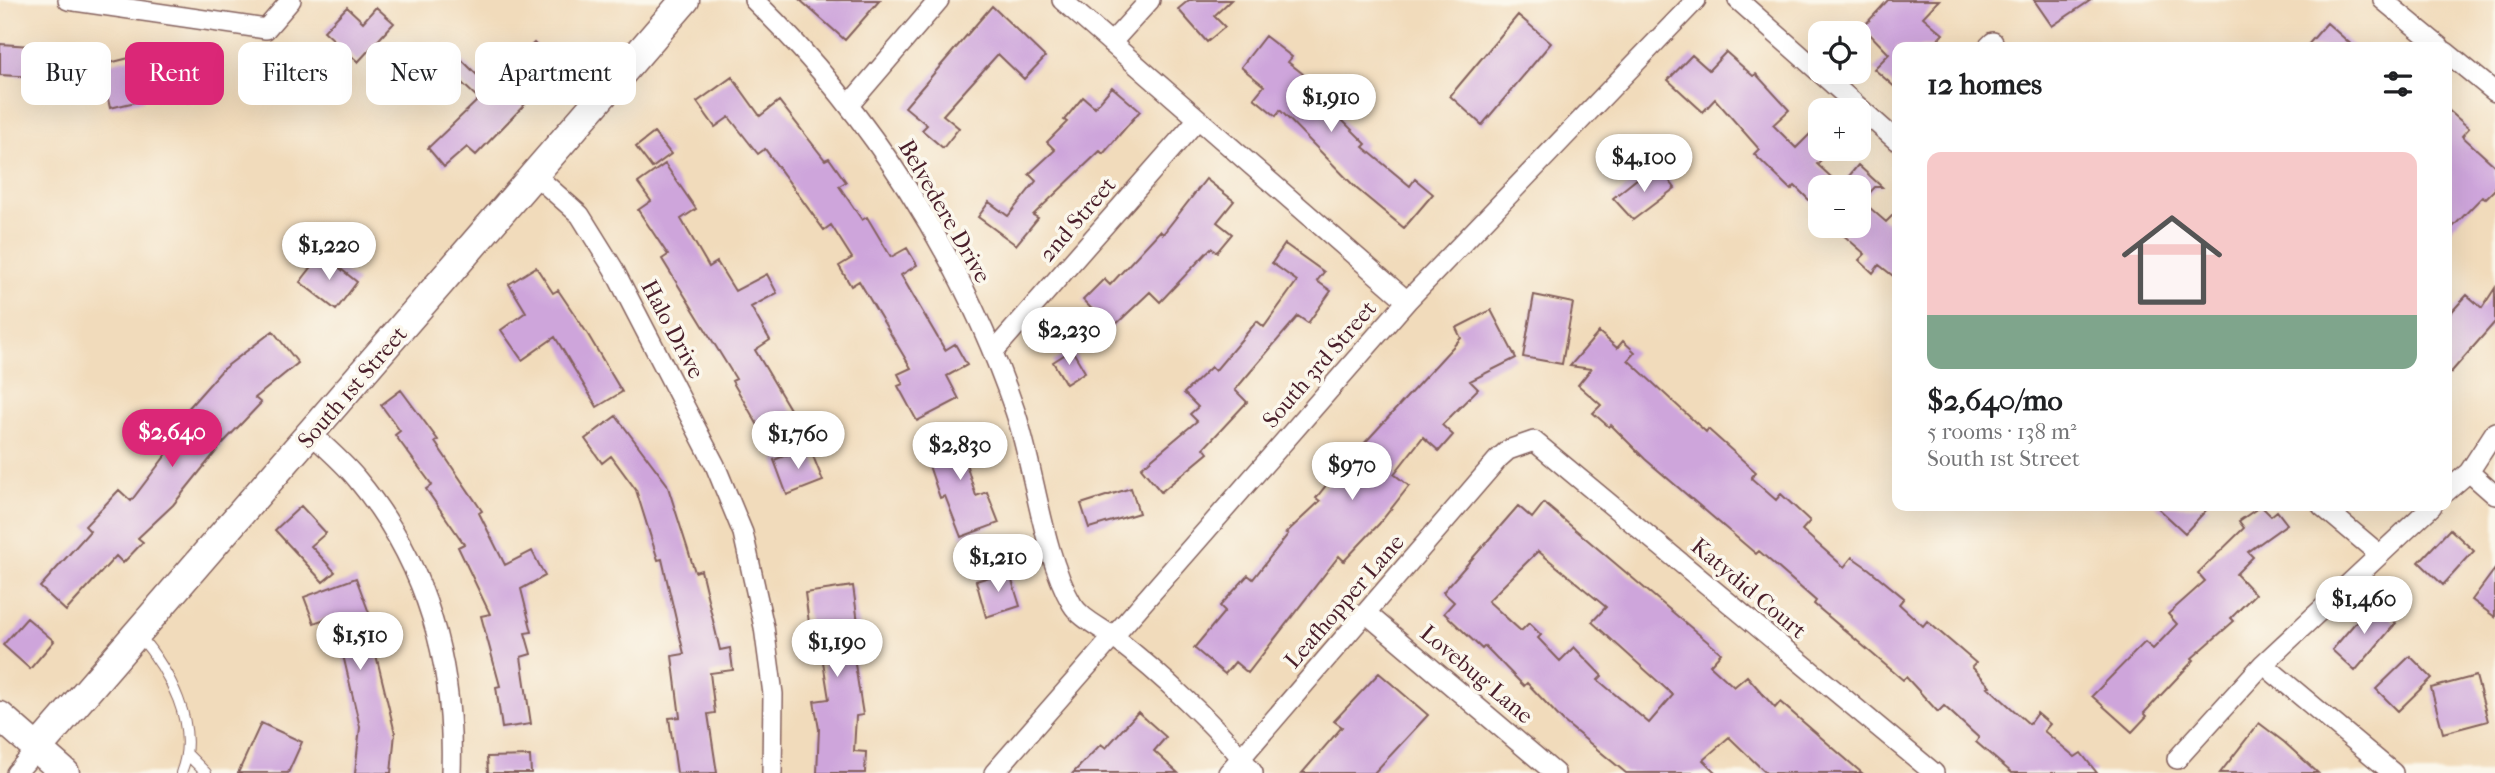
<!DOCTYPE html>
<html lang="en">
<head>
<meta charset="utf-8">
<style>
  :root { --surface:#fff; --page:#f2f2f2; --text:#202124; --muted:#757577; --accent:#db2777 }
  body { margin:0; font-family:"IM FELL French Canon",serif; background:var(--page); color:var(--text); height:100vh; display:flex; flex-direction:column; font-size:26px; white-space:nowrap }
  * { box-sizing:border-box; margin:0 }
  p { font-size:23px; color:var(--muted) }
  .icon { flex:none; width:38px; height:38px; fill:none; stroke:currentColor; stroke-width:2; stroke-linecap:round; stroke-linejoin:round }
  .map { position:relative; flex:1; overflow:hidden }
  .sheet { position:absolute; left:1892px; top:42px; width:560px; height:469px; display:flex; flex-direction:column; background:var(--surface); border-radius:14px; box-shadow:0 7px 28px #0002 }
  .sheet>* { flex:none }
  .top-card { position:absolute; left:21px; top:42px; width:665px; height:63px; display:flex; gap:14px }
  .controls { position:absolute; left:1808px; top:21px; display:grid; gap:14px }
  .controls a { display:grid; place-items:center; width:63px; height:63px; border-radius:14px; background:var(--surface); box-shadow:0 7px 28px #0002; font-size:35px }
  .price { position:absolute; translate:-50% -60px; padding:0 16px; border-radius:24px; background:#fff; color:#222; font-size:23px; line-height:46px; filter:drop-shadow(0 2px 4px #0008) }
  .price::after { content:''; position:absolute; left:50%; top:42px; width:21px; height:16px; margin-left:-10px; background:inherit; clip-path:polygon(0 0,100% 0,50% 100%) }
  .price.active { background:var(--accent); color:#fff }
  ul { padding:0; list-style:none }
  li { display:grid; align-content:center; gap:14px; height:371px; padding:0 35px }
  li span { display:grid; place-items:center; height:217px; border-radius:14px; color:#555 }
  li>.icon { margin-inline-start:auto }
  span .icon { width:126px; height:126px; fill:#fffc; stroke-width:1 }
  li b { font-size:30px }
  h2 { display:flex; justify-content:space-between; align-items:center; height:84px; padding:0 35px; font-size:30px }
  .chip { padding:0 24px; border-radius:14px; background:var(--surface); box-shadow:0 7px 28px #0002; font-size:24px; line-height:63px }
  .chip.active { background:var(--accent); color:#fff }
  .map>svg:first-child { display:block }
  .building { fill:#cea5db; fill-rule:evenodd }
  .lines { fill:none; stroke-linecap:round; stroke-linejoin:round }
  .lane-casing { stroke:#84615d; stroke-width:12 }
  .street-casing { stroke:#84615d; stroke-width:22 }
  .secondary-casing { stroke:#84615d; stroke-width:31 }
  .lane { stroke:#fff; stroke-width:10 }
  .street { stroke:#fff; stroke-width:19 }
  .secondary { stroke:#fff; stroke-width:28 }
  .labels { text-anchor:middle; stroke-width:7; stroke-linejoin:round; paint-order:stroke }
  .street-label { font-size:23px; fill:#4a1f2b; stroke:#fbf7ec }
</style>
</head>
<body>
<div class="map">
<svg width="2495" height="773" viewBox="0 0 2495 773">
  <rect width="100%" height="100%" fill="#fbf7ec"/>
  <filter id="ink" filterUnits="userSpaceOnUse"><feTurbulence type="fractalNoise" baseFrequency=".0143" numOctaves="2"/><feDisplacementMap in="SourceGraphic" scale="14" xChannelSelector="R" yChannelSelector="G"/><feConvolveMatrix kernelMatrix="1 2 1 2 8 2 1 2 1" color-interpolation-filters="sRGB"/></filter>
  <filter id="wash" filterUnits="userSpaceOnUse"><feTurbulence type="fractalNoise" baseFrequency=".00686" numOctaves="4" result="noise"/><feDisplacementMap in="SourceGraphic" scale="28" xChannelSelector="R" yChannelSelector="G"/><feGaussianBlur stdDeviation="1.57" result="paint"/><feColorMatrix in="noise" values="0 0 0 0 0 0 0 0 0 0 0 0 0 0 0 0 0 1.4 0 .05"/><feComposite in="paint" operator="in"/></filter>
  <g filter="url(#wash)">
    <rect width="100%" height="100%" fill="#f1dbbb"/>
    <g id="blocks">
      <path class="building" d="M 800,0 L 880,0 L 845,40 Z
        M 1189,0 L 1231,0 L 1214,16 L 1225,27 L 1207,42 L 1178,9 Z
        M 1888,0 L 1939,0 L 1923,17 L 1943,34 L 1931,47 L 1897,47 L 1897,89 L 1874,69 L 1889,54 L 1863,27 Z
        M 2034,0 L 2091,0 L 2052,26 Z
        M 992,6 L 1045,57 L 1024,79 L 998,54 L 943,115 L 959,128 L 943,148 L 922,130 L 927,125 L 905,107 Z
        M 347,7 L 363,22 L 376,7 L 394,23 L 358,62 L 324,31 Z
        M 1518,15 L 1551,43 L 1482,125 L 1450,96 Z
        M 2327,23 L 2354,47 L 2306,47 Z
        M 1265,36 L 1292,57 L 1288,62 L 1307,77 L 1303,81 L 1366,144 L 1363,147 L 1410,186 L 1415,179 L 1433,194 L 1404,228 L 1357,189 L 1280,110 L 1276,116 L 1254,98 L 1264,86 L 1241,67 Z
        M 534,43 L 559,69 L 476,155 L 467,147 L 444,167 L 428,148 L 479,99 L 448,70 L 459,57 L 489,87 Z
        M 0,44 L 79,49 L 78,71 L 133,57 L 144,100 L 110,108 L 104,81 L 0,75 Z
        M 1726,52 L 1753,76 L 1756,74 L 1789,110 L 1773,125 L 1796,148 L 1820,124 L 1820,149 L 1832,149 L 1817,164 L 1841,186 L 1858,165 L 1882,187 L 1875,187 L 1862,201 L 1886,222 L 1897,211 L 1897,279 L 1879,265 L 1873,273 L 1859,260 L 1865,254 L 1833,226 L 1858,226 L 1858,187 L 1820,187 L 1820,211 L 1795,186 L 1791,190 L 1754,154 L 1759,149 L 1715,99 L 1703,112 L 1668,80 L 1692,55 L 1709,70 Z
        M 201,58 L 217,82 L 188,102 L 172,78 Z
        M 732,77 L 760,116 L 779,101 L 825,160 L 829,158 L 846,182 L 839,186 L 862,220 L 867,217 L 891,257 L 907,248 L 917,265 L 901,275 L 945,350 L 955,344 L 967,365 L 947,376 L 959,399 L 917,421 L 898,386 L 903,384 L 898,374 L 911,368 L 859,281 L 851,286 L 839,266 L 852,258 L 831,225 L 824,230 L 765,149 L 758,154 L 729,117 L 715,127 L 697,102 Z
        M 1112,87 L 1140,111 L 1103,154 L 1100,151 L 1033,215 L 1038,218 L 1016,245 L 978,217 L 989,202 L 1008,216 L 1036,181 L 1029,174 L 1055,150 L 1047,142 L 1067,122 L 1064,120 L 1083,97 L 1095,107 Z
        M 2446,108 L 2469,128 L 2462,136 L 2495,166 L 2495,189 L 2485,199 L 2482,197 L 2446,234 Z
        M 654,133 L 671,154 L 652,168 L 636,147 Z
        M 665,164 L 696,209 L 681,219 L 709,267 L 717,262 L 735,291 L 767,274 L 777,293 L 751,307 L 770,340 L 755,350 L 794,416 L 763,434 L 732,381 L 736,379 L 662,259 L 668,255 L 638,210 L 651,201 L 638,183 Z
        M 1661,170 L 1675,188 L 1633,220 L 1613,198 L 1643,174 L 1649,181 Z
        M 1206,179 L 1234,201 L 1217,222 L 1232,234 L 1217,252 L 1211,248 L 1160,302 L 1150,292 L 1111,329 L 1083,300 L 1104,279 L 1110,285 L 1160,231 L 1163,234 Z
        M 1285,244 L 1324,272 L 1317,281 L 1331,291 L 1308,323 L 1298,316 L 1235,390 L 1247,402 L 1204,448 L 1208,453 L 1161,492 L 1141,468 L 1197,421 L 1190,414 L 1198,407 L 1184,393 L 1211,367 L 1215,371 L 1257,321 L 1264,327 L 1297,281 L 1272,263 Z
        M 322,254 L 357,282 L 336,310 L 300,282 Z
        M 536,267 L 553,293 L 558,290 L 587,333 L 622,392 L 597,407 L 555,337 L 522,360 L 501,330 L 526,312 L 509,284 Z
        M 2495,288 L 2495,322 L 2446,378 L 2446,318 L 2467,295 L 2482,308 Z
        M 1534,295 L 1573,303 L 1562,364 L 1523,357 Z
        M 1491,310 L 1516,358 L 1470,381 L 1478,389 L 1442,425 L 1453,435 L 1439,451 L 1423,437 L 1394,474 L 1409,486 L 1379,524 L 1344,561 L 1339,556 L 1248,673 L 1235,662 L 1225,674 L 1194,648 L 1225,611 L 1220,606 L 1248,575 L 1253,579 L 1288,534 L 1286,533 L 1320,501 L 1316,498 L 1328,483 L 1461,338 L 1456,328 Z
        M 273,331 L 298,363 L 255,398 L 261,403 L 222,444 L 173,505 L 138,538 L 143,542 L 123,563 L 116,556 L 66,611 L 40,587 L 90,531 L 85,526 L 119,490 L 131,501 L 194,418 L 186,411 L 223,369 Z
        M 1599,332 L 1617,348 L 1623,341 L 1635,352 L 1628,360 L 1706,432 L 1708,429 L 1756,472 L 1751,478 L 1776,500 L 1781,494 L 1810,521 L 1802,530 L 1844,567 L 1852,557 L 1869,569 L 1904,598 L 1899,604 L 1923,626 L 1927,621 L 1976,663 L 1972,667 L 1990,686 L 1988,687 L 2029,724 L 2037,713 L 2050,724 L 2044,731 L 2075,757 L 2081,753 L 2097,773 L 2012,773 L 1976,742 L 1979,738 L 1944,706 L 1938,712 L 1906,677 L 1903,680 L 1814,604 L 1816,601 L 1759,551 L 1756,554 L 1645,459 L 1611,425 L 1609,427 L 1593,413 L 1601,405 L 1578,385 L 1591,369 L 1570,366 Z
        M 1072,350 L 1085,372 L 1066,384 L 1053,362 Z
        M 401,390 L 438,440 L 435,442 L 482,511 L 479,513 L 505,565 L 532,551 L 545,576 L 521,589 L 532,632 L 525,633 L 531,654 L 521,657 L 531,724 L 502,728 L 496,687 L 500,686 L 481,616 L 490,614 L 458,547 L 464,544 L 426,489 L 432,485 L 395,435 L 400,431 L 381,405 Z
        M 616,416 L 667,484 L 695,572 L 701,570 L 720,650 L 730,648 L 733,670 L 710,673 L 715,713 L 708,714 L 717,773 L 677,773 L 669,718 L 680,717 L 672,656 L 684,654 L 662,559 L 658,560 L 636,490 L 611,456 L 602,463 L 585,439 Z
        M 971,430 L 979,455 L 965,460 L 976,496 L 987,492 L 999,523 L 961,537 L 945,496 L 940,498 L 922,445 Z
        M 809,446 L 823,481 L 787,495 L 774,460 Z
        M 1131,488 L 1139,513 L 1089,528 L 1081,504 Z
        M 1544,503 L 1721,653 L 1710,665 L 1734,687 L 1747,676 L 1775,708 L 1780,702 L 1862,773 L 1766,773 L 1729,737 L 1703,760 L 1716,773 L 1626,773 L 1563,721 L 1527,683 L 1524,686 L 1485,646 L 1482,649 L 1444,613 L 1454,602 L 1443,592 L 1518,506 L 1532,518 ZM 1538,551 L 1606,607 L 1592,622 L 1673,695 L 1649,723 L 1598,680 L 1602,676 L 1574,647 L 1560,661 L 1538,638 L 1541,635 L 1529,623 L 1521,631 L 1488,601 Z
        M 301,506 L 326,533 L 311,546 L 335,572 L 323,582 L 275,530 Z
        M 2156,506 L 2210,506 L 2185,533 Z
        M 2261,506 L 2271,516 L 2277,511 L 2287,524 L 2248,552 L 2253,557 L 2236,574 L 2255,594 L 2231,618 L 2234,621 L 2192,658 L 2194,660 L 2144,713 L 2147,716 L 2132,732 L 2092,696 L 2145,642 L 2153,649 L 2177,624 L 2168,614 L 2205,581 L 2198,573 L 2244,528 L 2239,521 Z
        M 2450,529 L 2474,551 L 2443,585 L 2419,562 Z
        M 2495,569 L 2495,617 L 2472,600 Z
        M 1009,571 L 1020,606 L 986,617 L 976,581 Z
        M 356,578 L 375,629 L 370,630 L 395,733 L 391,773 L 355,773 L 360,727 L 339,638 L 330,617 L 314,623 L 304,597 Z
        M 853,586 L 860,637 L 851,639 L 863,715 L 856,716 L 854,751 L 866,752 L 865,773 L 817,773 L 819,729 L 814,701 L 829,699 L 820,643 L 812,645 L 805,593 Z
        M 2373,602 L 2396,623 L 2355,671 L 2332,650 Z
        M 27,618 L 54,641 L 30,669 L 3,645 Z
        M 2410,656 L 2432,678 L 2398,711 L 2376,689 Z
        M 1379,673 L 1428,715 L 1374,773 L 1302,773 L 1342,727 L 1334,721 Z
        M 2476,676 L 2488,721 L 2443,733 L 2431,688 Z
        M 1138,712 L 1166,737 L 1154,751 L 1178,773 L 1073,773 L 1101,744 L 1106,748 Z
        M 261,723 L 302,742 L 288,773 L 238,773 Z
        M 2259,723 L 2284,742 L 2318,773 L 2220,773 Z
        M 530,756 L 531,773 L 488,773 L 487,757 Z"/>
    </g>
  </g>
  <g filter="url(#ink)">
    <use href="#blocks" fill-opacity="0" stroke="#84615d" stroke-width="2"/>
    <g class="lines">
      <g class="lane-casing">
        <path id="lane" d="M 138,634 C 169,670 200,726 181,773
          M 188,755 L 206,773"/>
      </g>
      <g class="street-casing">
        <path id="street" d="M 68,0 L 266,29 L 291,0
          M 754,0 C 871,114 962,257 1015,411 C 1035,470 1042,552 1072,604 C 1081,619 1099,626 1113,637 C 1157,671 1221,729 1253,773
          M 1062,0 L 1407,301
          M 1738,0 L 1897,141
          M 2383,0 L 2440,47
          M 1111,43 L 1150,0
          M 1988,47 L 1993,42
          M 2446,52 L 2495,92
          M 849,105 L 939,0
          M 535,175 L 580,215 L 613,268 L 715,465 L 743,533 L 764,627 L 773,694 L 772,773
          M 994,351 L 1198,119
          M 312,434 C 327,449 344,463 357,479 C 427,563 455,665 451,773
          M 2469,472 L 2495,495
          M 2446,492 L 2469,472 L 2495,432
          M 2322,506 L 2379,554
          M 1366,613 L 1555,773
          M 2263,664 L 2393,773
          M 2177,759 L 2263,664 L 2432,506
          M 16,773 L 37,749
          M 994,773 L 1407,301 L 1696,0
          M 1228,773 L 1498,459 L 1508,450 L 1534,441 L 1934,773"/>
      </g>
      <g class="secondary-casing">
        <path id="secondary" d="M 0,716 L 65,773
          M 37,749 L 685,0"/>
      </g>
      <use href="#lane" class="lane"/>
      <use href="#street" class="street"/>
      <use href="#secondary" class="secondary"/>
    </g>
  </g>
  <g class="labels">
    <g class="street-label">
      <text transform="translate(945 211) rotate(60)" y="8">Belvedere Drive</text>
      <text transform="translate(1077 219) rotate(-49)" y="8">2nd Street</text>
      <text transform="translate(673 329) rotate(62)" y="8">Halo Drive</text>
      <text transform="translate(1319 364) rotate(-49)" y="8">South 3rd Street</text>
      <text transform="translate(352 387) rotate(-49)" y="8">South 1st Street</text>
      <text transform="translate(1749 588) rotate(40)" y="8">Katydid Court</text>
      <text transform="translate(1344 601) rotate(-49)" y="8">Leafhopper Lane</text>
      <text transform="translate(1477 674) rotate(40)" y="8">Lovebug Lane</text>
    </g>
  </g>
</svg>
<div class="controls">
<a><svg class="icon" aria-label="locate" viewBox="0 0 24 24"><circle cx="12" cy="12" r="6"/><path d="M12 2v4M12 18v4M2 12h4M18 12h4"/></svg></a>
<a>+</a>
<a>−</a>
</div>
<b class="price" style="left:1331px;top:134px">$1,910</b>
<b class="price" style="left:1644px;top:194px">$4,100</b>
<b class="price" style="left:329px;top:282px">$1,220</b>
<b class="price" style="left:1069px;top:367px">$2,230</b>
<b class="price active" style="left:172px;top:469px">$2,640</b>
<b class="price" style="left:798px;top:471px">$1,760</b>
<b class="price" style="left:960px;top:482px">$2,830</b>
<b class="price" style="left:1352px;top:502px">$970</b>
<b class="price" style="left:998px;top:594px">$1,210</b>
<b class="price" style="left:2364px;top:636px">$1,460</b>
<b class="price" style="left:360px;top:672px">$1,510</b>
<b class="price" style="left:837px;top:679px">$1,190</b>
<div class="top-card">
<a class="chip">Buy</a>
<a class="chip active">Rent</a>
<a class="chip">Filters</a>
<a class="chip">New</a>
<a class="chip">Apartment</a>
</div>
<section class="sheet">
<h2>12 homes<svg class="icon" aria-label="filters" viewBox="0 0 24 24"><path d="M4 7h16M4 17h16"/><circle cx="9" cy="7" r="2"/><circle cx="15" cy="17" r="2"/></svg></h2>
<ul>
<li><span style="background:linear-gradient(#f6c9c9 75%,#7fa58c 0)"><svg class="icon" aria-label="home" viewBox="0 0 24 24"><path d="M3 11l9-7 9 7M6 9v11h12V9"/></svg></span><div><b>$2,640/mo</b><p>5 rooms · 138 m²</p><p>South 1st Street</p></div></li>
</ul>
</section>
</div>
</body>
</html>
